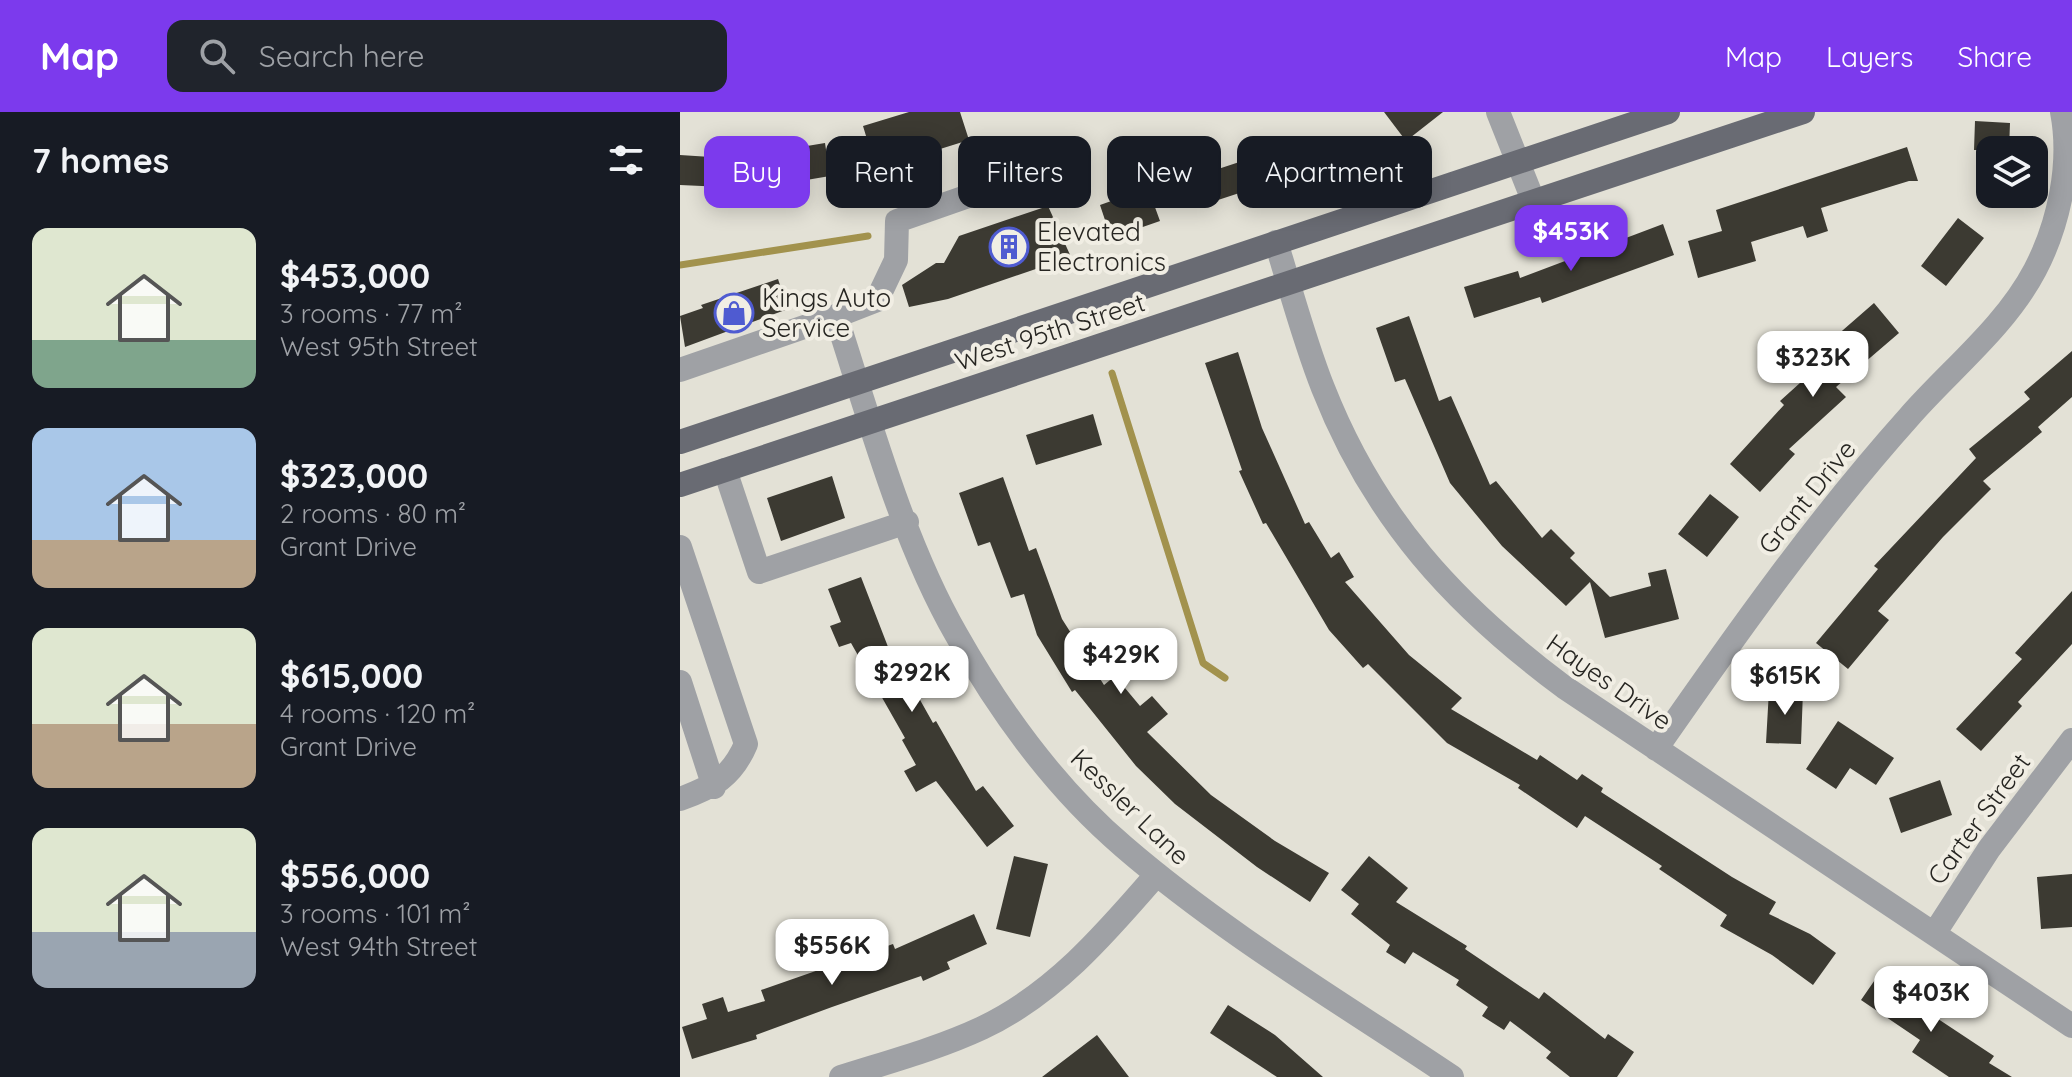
<!DOCTYPE html>
<html lang="en">
<head>
<meta charset="utf-8">
<style>
  :root { --surface:#171b24; --page:#20242c; --text:#f1f3f6; --muted:#9ea1a6; --accent:#7c3aed }
  body { margin:0; font-family:Quicksand,sans-serif; background:var(--page); color:var(--text); height:100vh; display:flex; flex-direction:column; font-size:30px; white-space:nowrap }
  * { box-sizing:border-box; margin:0 }
  p { font-size:26px; color:var(--muted) }
  .icon { flex:none; width:44px; height:44px; fill:none; stroke:currentColor; stroke-width:2; stroke-linecap:round; stroke-linejoin:round }
  .map { position:relative; flex:1; overflow:hidden }
  .side { display:flex; flex-direction:column; background:var(--surface); width:680px }
  .side>* { flex:none }
  .top-card { position:absolute; left:24px; top:24px; width:760px; height:72px; display:flex; gap:16px }
  .tools { position:absolute; left:1296px; top:24px; display:grid; gap:16px }
  .tools a { display:grid; place-items:center; width:72px; height:72px; border-radius:16px; background:var(--surface); box-shadow:0 4px 20px #0003; font-size:40px }
  .price { position:absolute; translate:-50% -68px; padding:0 18px; border-radius:16px; background:#fff; color:#222; font-size:26px; line-height:52px; filter:drop-shadow(0 2px 4px #0008) }
  .price::after { content:''; position:absolute; left:50%; top:48px; width:24px; height:18px; margin-left:-12px; background:inherit; clip-path:polygon(0 0,100% 0,50% 100%) }
  .price.active { background:var(--accent); color:#fff }
  ul { padding:0; list-style:none }
  li { display:flex; align-items:center; gap:24px; height:200px; padding:0 32px }
  li span { display:grid; place-items:center; flex:none; width:224px; height:160px; border-radius:16px; color:#555 }
  li>.icon { margin-inline-start:auto }
  span .icon { width:96px; height:96px; fill:#fffc; stroke-width:1 }
  li b { font-size:34px }
  h2 { display:flex; justify-content:space-between; align-items:center; height:96px; padding:0 32px; font-size:34px }
  .chip { padding:0 28px; border-radius:16px; background:var(--surface); box-shadow:0 4px 20px #0003; font-size:28px; line-height:72px }
  .chip.active { background:var(--accent); color:#fff }
  header { display:flex; align-items:center; gap:48px; box-sizing:border-box; height:112px; padding:0 40px; background:var(--accent); color:#fff }
  header strong { font-size:38px }
  nav { display:flex; gap:44px; margin-inline-start:auto; font-size:28px }
  .search { width:560px; height:72px; background:var(--page); display:flex; align-items:center; gap:20px; box-sizing:border-box; padding:0 28px; border-radius:16px; color:var(--muted); font-size:30px }
  main { display:flex; flex:1; min-height:0 }
  .map>svg:first-child { display:block }
  .lines { fill:none; stroke-linecap:round; stroke-linejoin:round }
  .stream { stroke:#a2924d; stroke-width:7 }
  .building { fill:#3c3a32 }
  .minor { stroke:#9fa1a5; stroke-width:24 }
  .major { stroke:#696b73; stroke-width:24 }
  .labels { text-anchor:middle; stroke-width:8; stroke-linejoin:round; paint-order:stroke }
  .poi-label { font-size:26px; fill:#272622; stroke:#f1eee4; text-anchor:start }
  .street-label { font-size:26px; fill:#272622; stroke:#f1eee4 }
</style>
</head>
<body>
<header>
<strong>Map</strong>
<div class="search"><svg class="icon" aria-label="search" viewBox="0 0 24 24"><circle cx="10" cy="10" r="6"/><path d="M15 15l6 6"/></svg>Search here</div>
<nav><a>Map</a><a>Layers</a><a>Share</a></nav>
</header>
<main>
<section class="side">
<h2>7 homes<svg class="icon" aria-label="filters" viewBox="0 0 24 24"><path d="M4 7h16M4 17h16"/><circle cx="9" cy="7" r="2"/><circle cx="15" cy="17" r="2"/></svg></h2>
<ul>
<li><span style="background:linear-gradient(#dfe7d0 70%,#7fa58c 0)"><svg class="icon" aria-label="home" viewBox="0 0 24 24"><path d="M3 11l9-7 9 7M6 9v11h12V9"/></svg></span><div><b>$453,000</b><p>3 rooms · 77 m²</p><p>West 95th Street</p></div></li>
<li><span style="background:linear-gradient(#a9c7e8 70%,#b9a48a 0)"><svg class="icon" aria-label="home" viewBox="0 0 24 24"><path d="M3 11l9-7 9 7M6 9v11h12V9"/></svg></span><div><b>$323,000</b><p>2 rooms · 80 m²</p><p>Grant Drive</p></div></li>
<li><span style="background:linear-gradient(#dfe7d0 60%,#b9a48a 0)"><svg class="icon" aria-label="home" viewBox="0 0 24 24"><path d="M3 11l9-7 9 7M6 9v11h12V9"/></svg></span><div><b>$615,000</b><p>4 rooms · 120 m²</p><p>Grant Drive</p></div></li>
<li><span style="background:linear-gradient(#dfe7d0 65%,#9aa5b1 0)"><svg class="icon" aria-label="home" viewBox="0 0 24 24"><path d="M3 11l9-7 9 7M6 9v11h12V9"/></svg></span><div><b>$556,000</b><p>3 rooms · 101 m²</p><p>West 94th Street</p></div></li>
</ul>
</section>
<div class="map">
<svg width="1392" height="965" viewBox="0 0 1392 965">
  <rect width="100%" height="100%" fill="#e3e1d6"/>
  <g class="lines">
    <path class="stream" d="M 0,153 L 188,124
      M 432,261 L 523,551 L 545,566"/>
  </g>
  <path class="building" d="M 229,0 L 280,0 L 289,28 L 196,57 L 183,14 Z
    M 704,0 L 763,0 L 726,29 Z
    M 1295,9 L 1330,11 L 1329,38 L 1294,38 Z
    M 145,31 L 150,64 L 85,75 L 79,42 Z
    M 1227,35 L 1238,69 L 1229,69 L 1141,96 L 1148,119 L 1127,126 L 1123,114 L 1071,130 L 1076,149 L 1018,166 L 1008,129 L 1042,119 L 1036,98 Z
    M 593,39 L 602,67 L 535,89 L 526,61 Z
    M 0,43 L 46,46 L 44,75 L 0,73 Z
    M 468,76 L 480,109 L 431,126 L 420,93 Z
    M 368,94 L 391,145 L 268,187 L 229,195 L 222,173 L 256,151 L 264,151 L 279,124 Z
    M 1278,106 L 1304,126 L 1266,174 L 1241,154 Z
    M 983,112 L 994,143 L 862,191 L 860,185 L 794,206 L 784,175 L 838,159 L 840,166 Z
    M 98,167 L 108,197 L 5,235 L 0,204 L 23,196 L 21,193 Z
    M 1194,191 L 1219,221 L 1156,275 L 1166,285 L 1109,337 L 1115,342 L 1080,380 L 1050,352 L 1104,293 L 1100,289 L 1162,233 L 1155,225 Z
    M 729,204 L 759,289 L 771,284 L 810,373 L 816,369 L 862,426 L 871,417 L 895,441 L 890,446 L 930,485 L 971,474 L 968,461 L 986,457 L 999,507 L 925,526 L 910,470 L 886,494 L 822,434 L 770,371 L 725,267 L 715,270 L 696,216 Z
    M 1392,239 L 1392,285 L 1358,315 L 1362,320 L 1303,369 L 1311,377 L 1263,425 L 1198,499 L 1209,508 L 1168,557 L 1136,531 L 1198,457 L 1194,454 L 1296,346 L 1289,337 L 1350,287 L 1344,280 Z
    M 558,240 L 582,316 L 625,412 L 629,410 L 651,446 L 659,440 L 674,465 L 665,470 L 729,543 L 782,586 L 771,597 L 857,648 L 860,643 L 897,668 L 902,662 L 923,676 L 921,680 L 1052,765 L 1096,790 L 1089,802 L 1130,822 L 1156,841 L 1133,873 L 1092,843 L 1040,814 L 1047,803 L 979,757 L 982,754 L 905,704 L 897,716 L 838,676 L 840,673 L 767,631 L 688,552 L 683,556 L 649,518 L 586,411 L 583,412 L 559,359 L 562,358 L 525,251 Z
    M 413,302 L 422,333 L 356,353 L 346,323 Z
    M 152,364 L 165,406 L 101,429 L 87,386 Z
    M 323,365 L 349,439 L 356,436 L 382,507 L 424,573 L 435,564 L 460,594 L 472,584 L 488,602 L 467,620 L 531,683 L 595,729 L 649,761 L 630,790 L 577,755 L 495,692 L 456,654 L 395,578 L 392,580 L 357,523 L 344,482 L 331,486 L 310,430 L 298,434 L 279,381 Z
    M 1030,382 L 1059,405 L 1027,445 L 998,422 Z
    M 181,465 L 210,540 L 212,538 L 253,611 L 256,609 L 296,679 L 303,674 L 334,714 L 307,735 L 256,669 L 236,680 L 224,659 L 236,653 L 222,628 L 225,626 L 171,531 L 159,535 L 150,514 L 161,510 L 148,477 Z
    M 1392,479 L 1392,532 L 1338,590 L 1342,594 L 1301,639 L 1276,617 L 1342,547 L 1335,541 Z
    M 1089,578 L 1123,579 L 1121,632 L 1086,631 Z
    M 1158,609 L 1214,646 L 1196,673 L 1170,656 L 1156,677 L 1126,657 Z
    M 1260,668 L 1272,703 L 1221,721 L 1209,686 Z
    M 334,744 L 368,752 L 350,825 L 316,817 Z
    M 689,744 L 728,776 L 716,790 L 787,834 L 785,837 L 859,887 L 864,880 L 925,927 L 928,922 L 954,940 L 937,965 L 890,965 L 866,946 L 871,940 L 830,909 L 824,918 L 802,904 L 808,895 L 776,873 L 779,868 L 733,840 L 725,852 L 706,840 L 710,833 L 671,802 L 679,792 L 661,778 Z
    M 1392,762 L 1392,815 L 1361,817 L 1357,765 Z
    M 294,802 L 307,832 L 267,850 L 270,857 L 243,869 L 241,864 L 152,895 L 76,923 L 77,927 L 12,947 L 2,915 L 27,907 L 22,892 L 43,885 L 48,900 L 85,889 L 81,878 L 213,832 L 215,837 Z
    M 1199,862 L 1242,892 L 1240,895 L 1314,944 L 1309,951 L 1332,965 L 1269,965 L 1232,940 L 1240,928 L 1181,888 Z
    M 548,893 L 595,923 L 643,965 L 597,965 L 530,921 Z
    M 417,923 L 449,965 L 362,965 Z"/>
  <g class="lines">
    <path class="minor" d="M 818,0 L 853,88
      M 596,130 C 611,178 624,228 643,276 C 694,406 774,493 884,575 L 1392,914
      M 156,204 L 197,188 L 216,148 L 217,109 L 320,73
      M 0,258 L 156,204 C 189,306 223,430 276,522 C 320,600 376,677 444,735 C 545,822 662,891 772,965
      M 45,358 L 79,460 L 227,410
      M 0,435 L 66,632 C 52,665 33,675 0,687
      M 0,570 L 34,675
      M 976,637 C 1056,522 1136,409 1229,305 C 1270,258 1325,215 1355,158 C 1379,112 1392,52 1382,0
      M 1254,822 L 1309,737 L 1392,628
      M 161,965 C 208,950 257,937 302,916 C 374,882 426,821 477,762"/>
    <path class="major" d="M 0,330 L 988,0
      M 0,373 L 1123,0"/>
  </g>
  <defs>
    <g id="building-ring" transform="scale(2)"><circle r="9.5" fill="#f1eee4" stroke="#4f5bd1" stroke-width="1.5"/><path d="M-4-6H4V6H1V3H-1V6H-4ZM-2.5-4.3h1.7v1.8h-1.7ZM.8-4.3h1.7v1.8H.8ZM-2.5-1h1.7V.8h-1.7ZM.8-1h1.7V.8H.8Z" fill="#4f5bd1"/></g>
    <g id="shop-ring" transform="scale(2)"><circle r="9.5" fill="#f1eee4" stroke="#4f5bd1" stroke-width="1.5"/><path d="M-5-2.5h2.3a2.7 3.5 0 0 1 5.4 0H5L5.5 6h-11ZM-1.5-2.5h3a1.5 2.3 0 0 0-3 0Z" fill="#4f5bd1"/></g>
  </defs>
  <g fill-rule="evenodd">
    <use href="#building-ring" x="329" y="135"/>
    <use href="#shop-ring" x="54" y="201"/>
  </g>
  <g class="labels">
    <g class="poi-label">
      <text x="357" y="129">Elevated<tspan x="357" dy="30">Electronics</tspan></text>
      <text x="82" y="195">Kings Auto<tspan x="82" dy="30">Service</tspan></text>
    </g>
    <g class="street-label">
      <text transform="translate(370 220) rotate(-18)" y="9">West 95th Street</text>
      <text transform="translate(1127 385) rotate(-51)" y="9">Grant Drive</text>
      <text transform="translate(929 570) rotate(35)" y="9">Hayes Drive</text>
      <text transform="translate(450 695) rotate(44)" y="9">Kessler Lane</text>
      <text transform="translate(1299 707) rotate(-54)" y="9">Carter Street</text>
    </g>
  </g>
</svg>
<div class="tools">
<a><svg class="icon" aria-label="layers" viewBox="0 0 24 24"><path d="M12 4l9 5-9 5-9-5zM3 14l9 5 9-5"/></svg></a>
</div>
<b class="price active" style="left:891px;top:161px">$453K</b>
<b class="price" style="left:1133px;top:287px">$323K</b>
<b class="price" style="left:441px;top:584px">$429K</b>
<b class="price" style="left:232px;top:602px">$292K</b>
<b class="price" style="left:1105px;top:605px">$615K</b>
<b class="price" style="left:152px;top:875px">$556K</b>
<b class="price" style="left:1251px;top:922px">$403K</b>
<div class="top-card">
<a class="chip active">Buy</a>
<a class="chip">Rent</a>
<a class="chip">Filters</a>
<a class="chip">New</a>
<a class="chip">Apartment</a>
</div>
</div>
</main>
</body>
</html>
